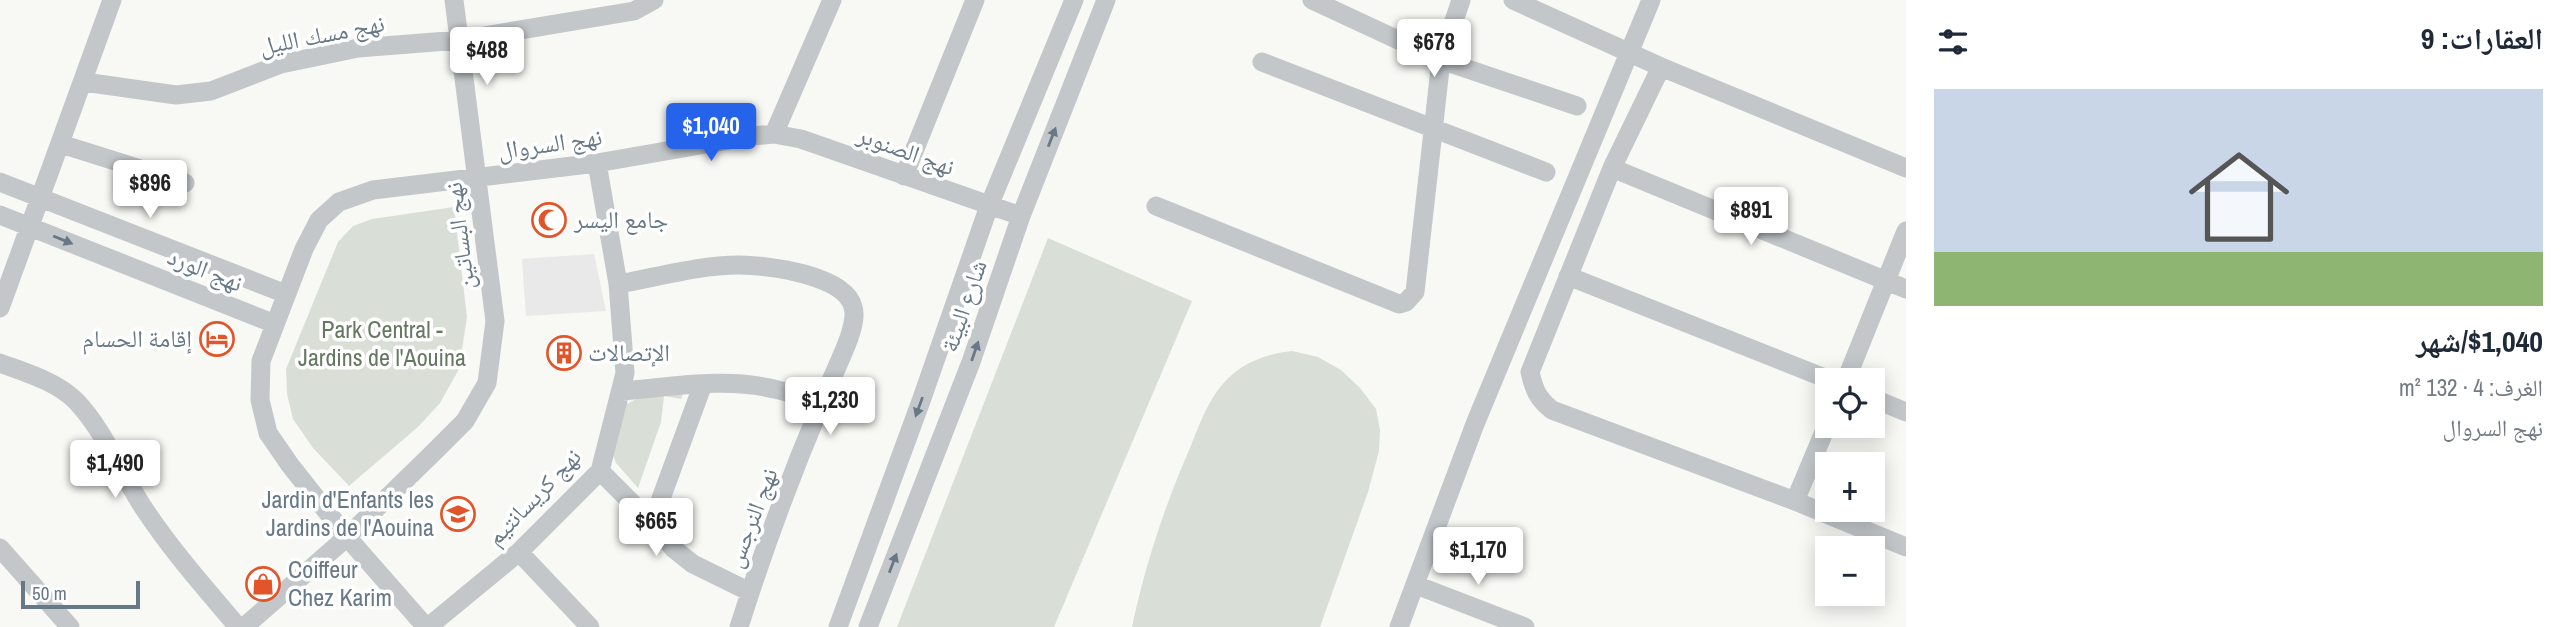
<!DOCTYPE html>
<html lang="ar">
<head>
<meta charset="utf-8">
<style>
  :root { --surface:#fff; --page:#f6f6f7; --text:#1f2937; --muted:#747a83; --accent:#2563eb }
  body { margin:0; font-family:"Archivo Narrow","Noto Naskh Arabic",sans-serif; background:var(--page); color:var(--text); direction:rtl; height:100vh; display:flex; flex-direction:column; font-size:26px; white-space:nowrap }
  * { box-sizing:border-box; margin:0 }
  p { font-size:23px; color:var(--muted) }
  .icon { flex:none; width:38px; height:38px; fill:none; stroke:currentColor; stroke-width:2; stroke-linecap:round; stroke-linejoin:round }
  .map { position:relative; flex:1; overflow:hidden; direction:ltr }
  .sheet { display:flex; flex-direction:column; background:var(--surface); width:665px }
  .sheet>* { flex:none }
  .controls { position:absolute; left:1815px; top:368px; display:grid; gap:14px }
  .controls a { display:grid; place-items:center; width:70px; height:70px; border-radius:0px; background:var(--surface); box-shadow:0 4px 18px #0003; font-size:35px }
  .scale { position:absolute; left:21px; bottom:18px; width:119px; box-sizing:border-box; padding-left:7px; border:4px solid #677886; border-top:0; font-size:19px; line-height:24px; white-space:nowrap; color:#677886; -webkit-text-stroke:5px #fff; paint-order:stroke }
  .price { position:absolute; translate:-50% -60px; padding:0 16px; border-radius:7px; background:#fff; color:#222; font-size:23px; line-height:46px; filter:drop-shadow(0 2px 4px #0008) }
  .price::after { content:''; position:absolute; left:50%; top:42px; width:21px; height:16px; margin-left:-10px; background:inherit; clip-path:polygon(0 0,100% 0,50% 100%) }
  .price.on { background:var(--accent); color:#fff }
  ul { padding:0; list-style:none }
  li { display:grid; align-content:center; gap:14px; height:371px; padding:0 28px }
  li span { display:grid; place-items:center; height:217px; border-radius:0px; color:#555 }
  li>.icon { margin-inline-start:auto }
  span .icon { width:126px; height:126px; fill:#fffc; stroke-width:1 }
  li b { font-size:30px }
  h2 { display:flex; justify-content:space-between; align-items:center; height:84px; padding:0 28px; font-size:30px }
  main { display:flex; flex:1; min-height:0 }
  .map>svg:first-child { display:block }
  .built { fill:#e8e9e8 }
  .green { fill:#d9dfd6 }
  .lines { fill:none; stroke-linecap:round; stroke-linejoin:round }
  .minor { stroke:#c3c7ca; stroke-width:19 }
  .oneway { fill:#677886 }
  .labels { text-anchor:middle; stroke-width:7; stroke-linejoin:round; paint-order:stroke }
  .street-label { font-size:24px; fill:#677886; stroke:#fff }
  .poi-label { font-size:24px; fill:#677886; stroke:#fff; text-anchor:start }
  .park-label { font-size:24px; fill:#667862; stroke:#fff }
</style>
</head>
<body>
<main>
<section class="sheet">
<h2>العقارات: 9<svg class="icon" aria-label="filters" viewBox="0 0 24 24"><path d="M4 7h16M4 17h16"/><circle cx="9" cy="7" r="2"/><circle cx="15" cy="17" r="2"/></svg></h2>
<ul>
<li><span style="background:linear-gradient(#c9d6e8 75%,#8fb573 0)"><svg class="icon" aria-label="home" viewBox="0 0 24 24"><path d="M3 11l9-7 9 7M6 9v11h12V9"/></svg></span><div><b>$1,040/شهر</b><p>الغرف: 4 · 132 m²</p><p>نهج السروال</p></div></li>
</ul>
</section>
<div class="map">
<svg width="1906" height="627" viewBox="0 0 1906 627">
  <rect width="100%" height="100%" fill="#f8f8f5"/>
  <path class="built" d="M 594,254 L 606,311 L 526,316 L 522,259 Z"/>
  <path class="green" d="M 454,207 L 467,317 L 459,369 L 440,403 L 419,426 L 349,486 L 313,448 L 293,419 L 287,394 L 286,369 L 338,242 L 353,226 L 372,219 Z
    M 1048,238 L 1192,301 L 1054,627 L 897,627 Z
    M 1292,351 L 1318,357 L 1341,370 L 1360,388 L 1376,409 L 1380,430 L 1379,451 L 1368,492 L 1320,627 L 1132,627 C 1145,565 1165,505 1190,448 C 1198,428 1206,406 1218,390 C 1236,365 1263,354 1292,351 Z
    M 683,394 L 681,399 L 664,396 L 661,422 L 638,488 L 616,463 L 612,452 L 627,404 L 638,398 Z"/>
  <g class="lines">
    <path class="minor" d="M 1312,0 L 1441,60 L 1577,106
      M 1513,0 L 1661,67 L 1906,168
      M 1262,62 L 1546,172
      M 1661,67 L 1612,168 L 1530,372 C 1534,390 1538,399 1552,410 L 1795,501 L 1906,547
      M 84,82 L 176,95 L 211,91 L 281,64 L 358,48 L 460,40 L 634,11 L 654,0
      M 774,134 L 801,139 L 1021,216
      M 61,144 L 185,183
      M 1612,168 L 1906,289
      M 904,176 L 975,0
      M 0,182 L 286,294
      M 1156,206 L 1399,304 L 1406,302 L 1415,292 L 1441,60 L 1461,0
      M 0,215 L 275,324
      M 1568,276 L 1830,380
      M 618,284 C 658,277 699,265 739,265 C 768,265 845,275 853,307 C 856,317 852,329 849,338 C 841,360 830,381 822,402 C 791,475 763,551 739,627
      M 0,308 L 112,0
      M 0,363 C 26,373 56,381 76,401 C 104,430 122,476 145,510 C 172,551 206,589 238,627
      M 1846,380 L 1906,231
      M 622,391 C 672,387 725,377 774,389 C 790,392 805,399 821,404
      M 1872,398 L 1906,412
      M 600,471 L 652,523 L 674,549 L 693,564 L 750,592
      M 1795,501 L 1827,425
      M 652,523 L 703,384
      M 0,548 L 70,627
      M 519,552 L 590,627
      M 1416,585 L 1525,627
      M 244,627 L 347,537 L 437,449 L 465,421 L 487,383 L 495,321 L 454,0
      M 426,627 L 347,537 L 290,465 L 268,433 L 260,400 L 261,361 L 304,249 L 319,220 L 339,202 L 373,190 L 597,163 L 752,136 L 774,134 L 832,0
      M 428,627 L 519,552 L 600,471 L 625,373 L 618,284 L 597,163
      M 838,627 L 921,401 L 989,206 L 1074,0
      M 868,627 L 971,362 L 1021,216 L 1106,0
      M 1399,627 L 1475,424 L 1651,0"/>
  </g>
  <defs><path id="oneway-solid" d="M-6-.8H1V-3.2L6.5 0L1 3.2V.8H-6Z" transform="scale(1.75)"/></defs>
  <g class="oneway">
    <use href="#oneway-solid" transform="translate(1052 137) rotate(-69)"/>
    <use href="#oneway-solid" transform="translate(63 240) rotate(22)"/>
    <use href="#oneway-solid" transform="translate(975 351) rotate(-71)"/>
    <use href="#oneway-solid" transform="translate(919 407) rotate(110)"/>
    <use href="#oneway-solid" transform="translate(893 563) rotate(-69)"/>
  </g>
  <defs>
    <g id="mosque-ring" transform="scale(1.75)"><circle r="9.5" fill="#fff" stroke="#e2542a" stroke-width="1.5"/><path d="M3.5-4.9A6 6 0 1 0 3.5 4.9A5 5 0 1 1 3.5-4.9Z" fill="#e2542a"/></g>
    <g id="hotel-ring" transform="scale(1.75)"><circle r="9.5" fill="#fff" stroke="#e2542a" stroke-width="1.5"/><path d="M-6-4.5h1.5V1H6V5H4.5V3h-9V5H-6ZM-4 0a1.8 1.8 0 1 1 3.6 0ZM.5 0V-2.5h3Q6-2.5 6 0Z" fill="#e2542a"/></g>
    <g id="building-ring" transform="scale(1.75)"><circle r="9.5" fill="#fff" stroke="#e2542a" stroke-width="1.5"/><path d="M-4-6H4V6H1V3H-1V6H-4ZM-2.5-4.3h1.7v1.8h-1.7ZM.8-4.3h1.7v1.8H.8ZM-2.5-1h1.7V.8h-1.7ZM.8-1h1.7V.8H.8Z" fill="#e2542a"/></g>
    <g id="school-ring" transform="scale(1.75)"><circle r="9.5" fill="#fff" stroke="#e2542a" stroke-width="1.5"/><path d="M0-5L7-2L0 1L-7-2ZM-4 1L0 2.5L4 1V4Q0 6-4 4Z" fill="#e2542a"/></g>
    <g id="shop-ring" transform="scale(1.75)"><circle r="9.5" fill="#fff" stroke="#e2542a" stroke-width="1.5"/><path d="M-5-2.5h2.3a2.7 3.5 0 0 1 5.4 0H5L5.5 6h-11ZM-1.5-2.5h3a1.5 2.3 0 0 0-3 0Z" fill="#e2542a"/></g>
  </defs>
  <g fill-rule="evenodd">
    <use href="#mosque-ring" x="549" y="220"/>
    <use href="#hotel-ring" x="217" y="339"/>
    <use href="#building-ring" x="564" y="353"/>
    <use href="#school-ring" x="458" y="514"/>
    <use href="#shop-ring" x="263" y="584"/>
  </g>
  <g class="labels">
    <g class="street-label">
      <text transform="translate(322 35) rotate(-11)" y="8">نهج مسك الليل</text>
      <text transform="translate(550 144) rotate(-8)" y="8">نهج السروال</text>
      <text transform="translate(906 151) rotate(20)" y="8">نهج الصنوبر</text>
      <text transform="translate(460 236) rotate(-97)" y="8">نهج البساتين</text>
      <text transform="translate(205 270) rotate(22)" y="8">نهج الورد</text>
      <text transform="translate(964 306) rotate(-71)" y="8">شارع البيئة</text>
      <text transform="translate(534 497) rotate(-46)" y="8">نهج كريسانتيم</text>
      <text transform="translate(752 518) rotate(-69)" y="8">نهج النرجس</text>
    </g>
    <g class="poi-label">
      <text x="574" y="228">جامع اليسر</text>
      <text x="192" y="347" text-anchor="end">إقامة الحسام</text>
      <text x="588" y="361">الإتصالات</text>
      <text x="434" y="508" text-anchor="end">Jardin d'Enfants les<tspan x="434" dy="28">Jardins de l'Aouina</tspan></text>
      <text x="288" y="578">Coiffeur<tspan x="288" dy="28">Chez Karim</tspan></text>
    </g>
    <g class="park-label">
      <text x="382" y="338">Park Central -<tspan x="382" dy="28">Jardins de l'Aouina</tspan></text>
    </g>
  </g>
</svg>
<div class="controls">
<a><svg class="icon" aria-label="locate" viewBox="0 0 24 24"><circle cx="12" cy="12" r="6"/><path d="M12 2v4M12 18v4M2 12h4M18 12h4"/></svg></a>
<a>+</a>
<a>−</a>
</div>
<div class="scale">50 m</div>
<b class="price" style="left:1434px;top:79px">$678</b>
<b class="price" style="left:487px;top:87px">$488</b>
<b class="price on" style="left:711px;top:163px">$1,040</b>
<b class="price" style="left:150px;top:220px">$896</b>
<b class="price" style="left:1751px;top:247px">$891</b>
<b class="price" style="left:830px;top:437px">$1,230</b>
<b class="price" style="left:115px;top:500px">$1,490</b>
<b class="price" style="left:656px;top:558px">$665</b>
<b class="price" style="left:1478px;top:587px">$1,170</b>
</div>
</main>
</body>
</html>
